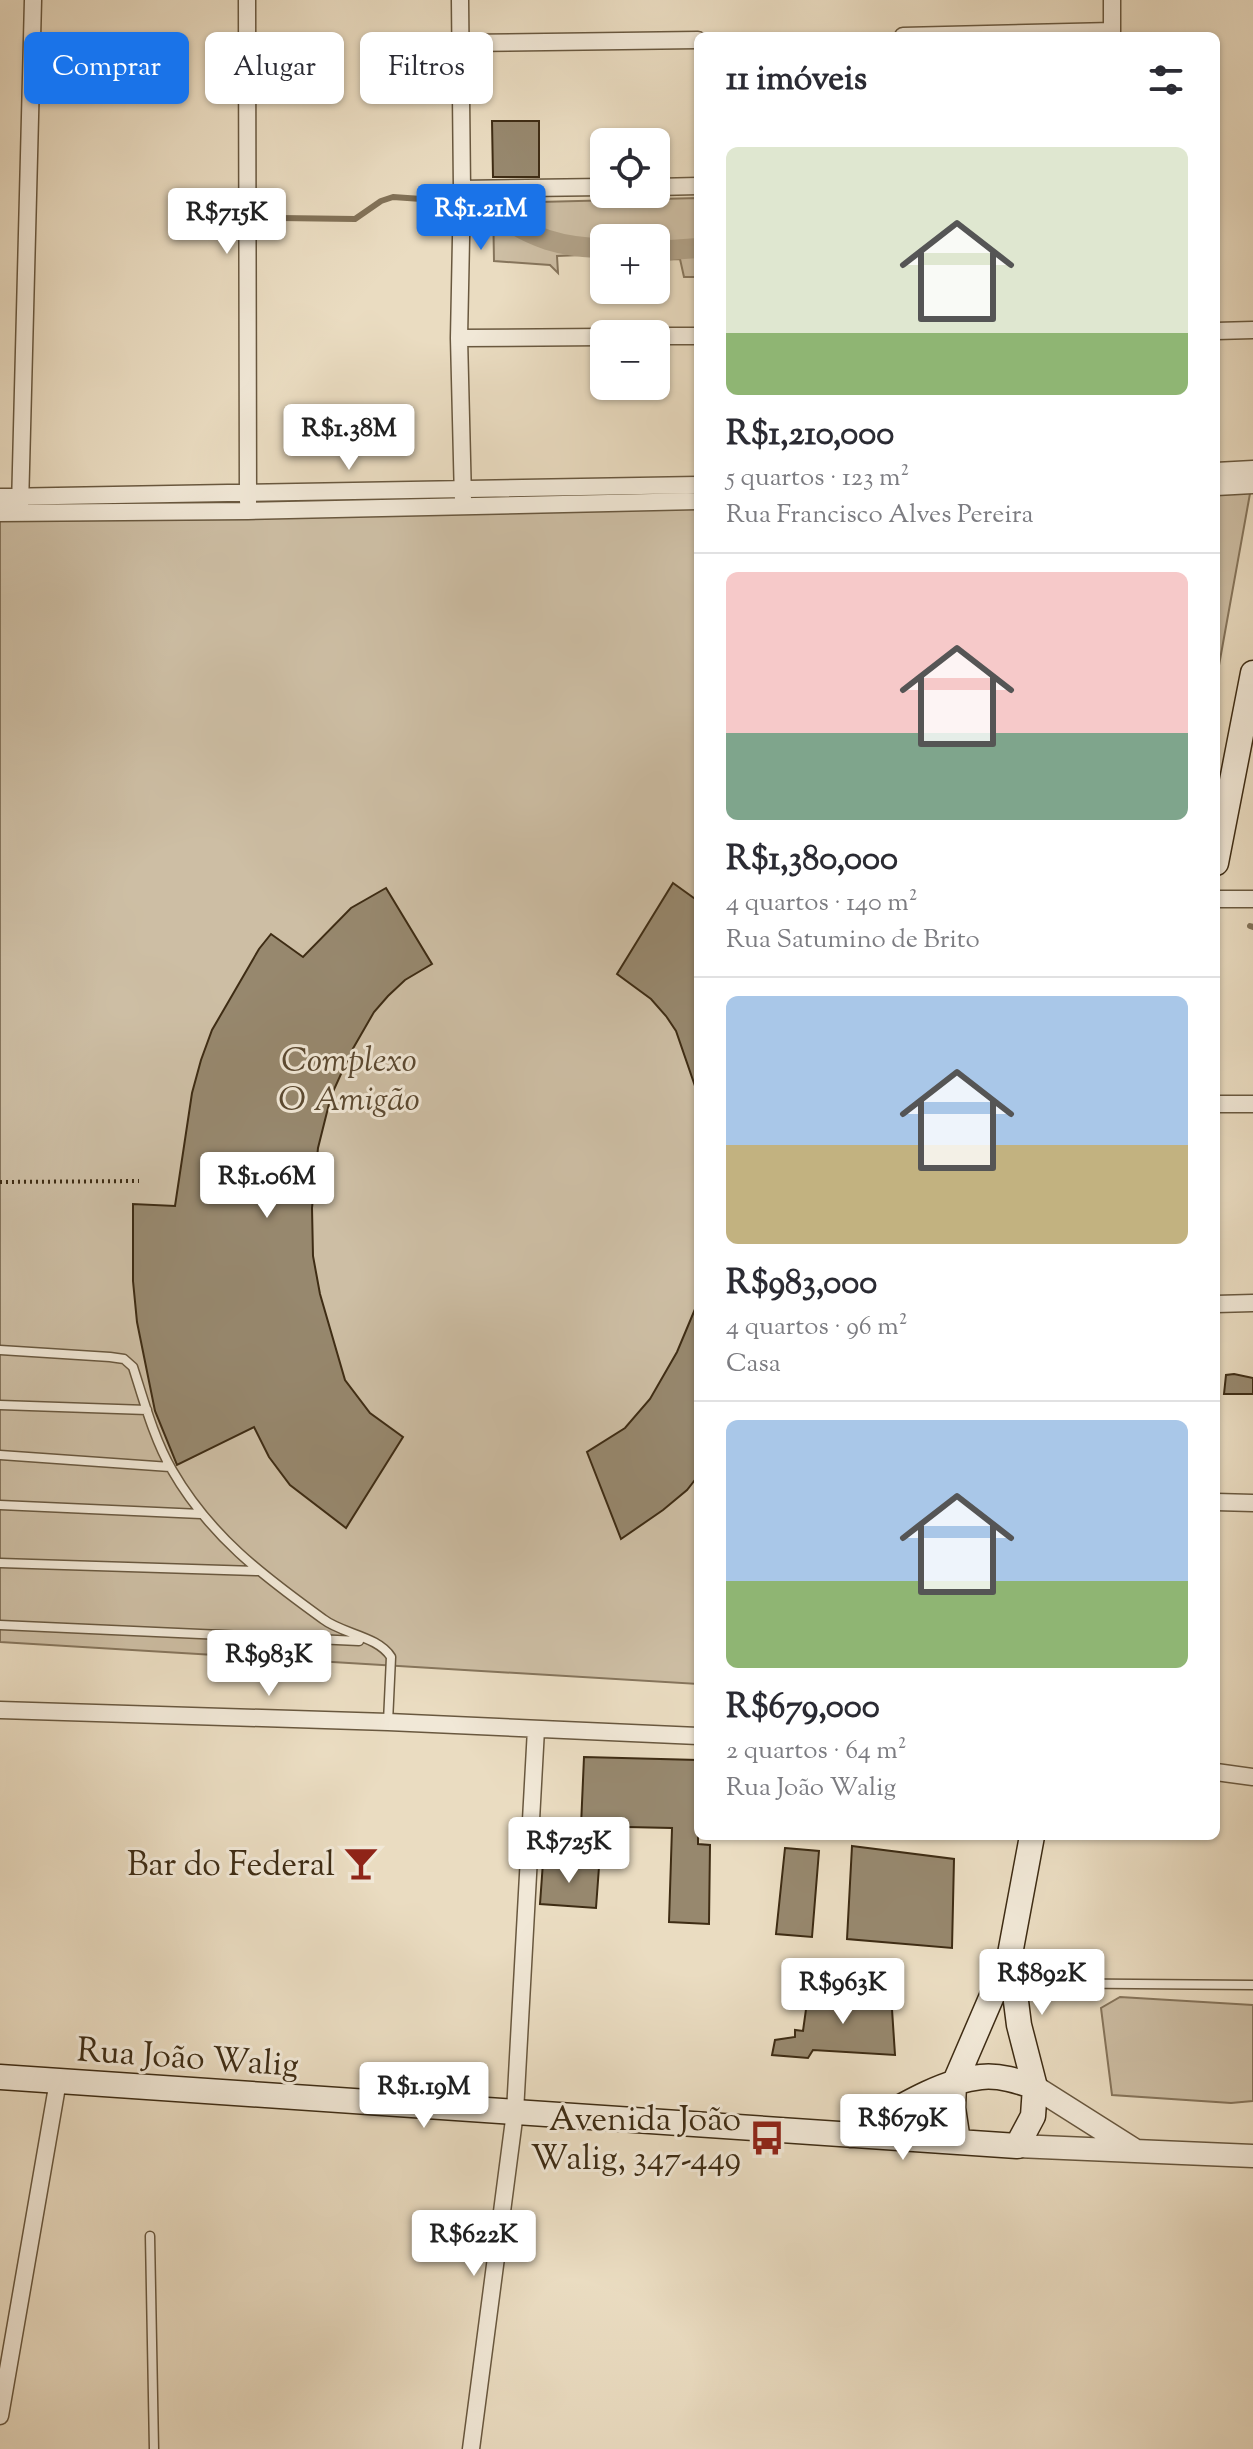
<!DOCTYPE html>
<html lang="pt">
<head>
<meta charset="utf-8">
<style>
  :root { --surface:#fff; --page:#f7f7f7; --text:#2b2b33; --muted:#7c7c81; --line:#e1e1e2; --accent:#1a73e8 }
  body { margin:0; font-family:"Sorts Mill Goudy",serif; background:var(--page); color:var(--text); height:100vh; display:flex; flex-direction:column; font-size:30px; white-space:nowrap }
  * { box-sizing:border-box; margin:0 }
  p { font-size:26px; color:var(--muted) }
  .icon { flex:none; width:44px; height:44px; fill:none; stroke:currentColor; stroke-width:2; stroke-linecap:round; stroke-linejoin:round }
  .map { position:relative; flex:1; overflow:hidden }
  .side { position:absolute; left:694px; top:32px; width:526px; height:1808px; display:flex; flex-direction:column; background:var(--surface); border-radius:12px; box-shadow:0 2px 6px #0004 }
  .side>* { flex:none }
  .top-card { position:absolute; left:24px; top:32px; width:550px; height:72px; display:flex; gap:16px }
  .tools { position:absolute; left:590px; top:128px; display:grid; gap:16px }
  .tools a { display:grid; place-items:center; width:80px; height:80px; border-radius:12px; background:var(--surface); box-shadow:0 2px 6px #0004; font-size:40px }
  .price { position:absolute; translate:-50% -68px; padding:0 18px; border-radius:8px; background:#fff; color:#222; font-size:26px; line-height:52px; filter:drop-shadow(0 2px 4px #0008) }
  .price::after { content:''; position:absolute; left:50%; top:48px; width:24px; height:18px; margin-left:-12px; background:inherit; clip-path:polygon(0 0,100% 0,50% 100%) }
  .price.selected { background:var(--accent); color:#fff }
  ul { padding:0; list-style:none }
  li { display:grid; align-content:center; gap:16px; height:424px; padding:0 32px }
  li+li { border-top:2px solid var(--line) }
  li span { display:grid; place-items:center; height:248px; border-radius:12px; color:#555 }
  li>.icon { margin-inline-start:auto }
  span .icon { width:144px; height:144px; fill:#fffc; stroke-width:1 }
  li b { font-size:34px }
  h2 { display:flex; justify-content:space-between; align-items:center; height:96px; padding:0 32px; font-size:34px }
  .tag { padding:0 28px; border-radius:12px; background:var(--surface); box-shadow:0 2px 6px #0004; font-size:28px; line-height:72px }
  .tag.selected { background:var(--accent); color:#fff }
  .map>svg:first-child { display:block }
  .green { fill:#cdbea4; stroke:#86755c; stroke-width:2 }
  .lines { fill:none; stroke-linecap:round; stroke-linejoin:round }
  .stream { stroke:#827258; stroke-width:6 }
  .canal { stroke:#b0a086; stroke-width:20 }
  .building { fill:#97886e; stroke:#3e2c14; stroke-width:2 }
  .service-casing { stroke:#69583f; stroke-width:11 }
  .minor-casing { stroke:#69583f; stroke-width:19 }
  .tertiary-casing { stroke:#69583f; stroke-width:25 }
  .secondary-casing { stroke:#3e2c14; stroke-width:27 }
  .path { stroke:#3e2c14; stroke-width:4; stroke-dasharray:2 4; stroke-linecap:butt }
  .service { stroke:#f1e8d7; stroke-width:8 }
  .minor { stroke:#f1e8d7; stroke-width:16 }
  .tertiary { stroke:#f1e8d7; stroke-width:22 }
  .secondary { stroke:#f1e8d7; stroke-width:24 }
  .labels { text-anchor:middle; stroke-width:6; stroke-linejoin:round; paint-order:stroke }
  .park-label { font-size:34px; font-style:italic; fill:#5b4931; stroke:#f1e8d7 }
  .poi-label { font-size:34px; fill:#3e2c14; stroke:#f1e8d7; text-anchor:end }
  .street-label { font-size:34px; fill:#3e2c14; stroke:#f1e8d7 }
</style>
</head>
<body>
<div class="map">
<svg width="1253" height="2449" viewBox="0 0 1253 2449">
  <rect width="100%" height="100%" fill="#eadcc1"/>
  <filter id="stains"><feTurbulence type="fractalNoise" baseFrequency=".0025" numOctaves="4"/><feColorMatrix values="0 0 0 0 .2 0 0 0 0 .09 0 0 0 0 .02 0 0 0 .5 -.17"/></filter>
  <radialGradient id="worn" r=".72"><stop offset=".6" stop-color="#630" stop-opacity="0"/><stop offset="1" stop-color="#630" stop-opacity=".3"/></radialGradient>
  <path class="green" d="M 698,198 L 698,277 L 684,277 L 680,259 L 656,260 L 656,238 L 604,238 L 604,254 L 557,256 L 558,273 L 550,265 L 494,261 L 493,203 Z
    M 1251,488 L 1216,682 L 1216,489 Z
    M 698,500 L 698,1684 L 0,1642 L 0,515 Z
    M 1120,1997 L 1253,2005 L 1253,2101 L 1231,2103 L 1112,2095 L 1101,2008 Z"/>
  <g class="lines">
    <path class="stream" d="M 280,218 L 355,219 L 381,201 L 393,197 L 450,201
      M 1250,926 L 1253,927"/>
    <path class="canal" d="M 497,213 C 530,238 563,248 604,248
      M 656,251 L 698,248"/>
  </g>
  <path class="building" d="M 492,121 L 539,121 L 539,177 L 493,177 Z
    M 673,883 L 698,901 L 698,1086 L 695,1086 L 676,1031 L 666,1016 L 651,999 L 617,974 Z
    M 386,888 L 432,964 L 405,980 L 388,996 L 374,1012 L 351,1052 L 331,1096 L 318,1148 L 312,1208 L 313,1256 L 320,1294 L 345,1380 L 370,1413 L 403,1437 L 346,1528 L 290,1485 L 269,1457 L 254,1427 L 177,1465 L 155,1411 L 137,1322 L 133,1281 L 133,1204 L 175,1206 L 192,1093 L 201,1060 L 212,1030 L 259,949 L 271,934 L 303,957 L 351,908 Z
    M 698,1302 L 698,1476 L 687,1490 L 663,1510 L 621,1539 L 587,1452 L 625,1428 L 650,1399 L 677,1352 Z
    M 1234,1374 L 1253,1378 L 1253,1394 L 1224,1394 L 1226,1375 Z
    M 584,1757 L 698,1760 L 698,1844 L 710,1845 L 709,1924 L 669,1922 L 672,1828 L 581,1826 Z
    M 852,1846 L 954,1859 L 952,1948 L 847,1939 Z
    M 785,1848 L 819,1851 L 812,1937 L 776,1934 Z
    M 543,1862 L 599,1867 L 596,1908 L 540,1904 Z
    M 891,1994 L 895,2055 L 813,2050 L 808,2058 L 772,2055 L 775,2040 L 795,2037 L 795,2030 L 803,2031 L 808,1995 Z"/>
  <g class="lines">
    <g class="service-casing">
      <path id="service" d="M 0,1350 L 110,1357 L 124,1359 L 133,1367 C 144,1401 154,1439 172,1470 C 210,1536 262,1575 323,1619 C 342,1634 378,1636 391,1657 L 388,1722
        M 0,1405 L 147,1410
        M 0,1455 L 170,1467
        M 0,1505 L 201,1514
        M 0,1563 L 257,1571
        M 0,1625 L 359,1641
        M 1018,1983 L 1253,1985
        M 150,2236 L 154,2449"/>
    </g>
    <g class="minor-casing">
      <path id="minor" d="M 247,0 L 248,502
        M 460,0 L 462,189 L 459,338 L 463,500
        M 1112,0 L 1112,36
        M 903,36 L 1112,31
        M 461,43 L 698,40
        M 656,187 L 698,186
        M 462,189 L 604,187
        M 1216,331 L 1253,330
        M 656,336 L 698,336
        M 459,338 L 604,337
        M 1216,471 L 1253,469
        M 1216,487 L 1253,485
        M 0,497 L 698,485
        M 20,507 L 33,0
        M 0,513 L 248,511 L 698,501
        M 1216,899 L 1253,899
        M 1216,1104 L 1253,1104
        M 1216,1304 L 1253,1303
        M 1216,1502 L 1253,1503
        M 0,1710 L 388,1722 L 698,1736
        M 1216,1772 L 1253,1777
        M 0,2416 L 58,2081
        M 471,2449 L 515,2112 L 536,1729"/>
    </g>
    <g class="tertiary-casing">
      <path id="tertiary" d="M 1035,2087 L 1133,2149
        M 1017,2146 L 1253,2156"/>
    </g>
    <g class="secondary-casing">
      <path id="secondary" d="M 1216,863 L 1253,673
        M 0,2077 L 1017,2146 L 1033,2116 L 1035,2087 L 1019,2025 L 1010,1954
        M 851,2135 C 888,2115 938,2081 981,2077 C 1000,2075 1018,2081 1035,2087
        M 958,2141 L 953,2108 L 954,2084 L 1010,1954 L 1032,1836"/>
    </g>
    <path class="path" d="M 0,1182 L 139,1181"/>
    <use href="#service" class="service"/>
    <use href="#minor" class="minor"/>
    <use href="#tertiary" class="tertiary"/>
    <use href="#secondary" class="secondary"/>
  </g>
  <defs>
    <g id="bar-bare" transform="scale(2.76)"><path d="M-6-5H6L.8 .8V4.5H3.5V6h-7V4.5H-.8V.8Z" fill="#8f2418" stroke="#f1e8d7" stroke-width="2.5" paint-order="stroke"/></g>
    <g id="bus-bare" transform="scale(2.76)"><path d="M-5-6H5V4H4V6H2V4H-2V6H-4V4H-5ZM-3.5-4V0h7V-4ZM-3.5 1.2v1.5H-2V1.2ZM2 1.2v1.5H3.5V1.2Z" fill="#8f2418" stroke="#f1e8d7" stroke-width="2.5" paint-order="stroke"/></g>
  </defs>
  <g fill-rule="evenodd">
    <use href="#bar-bare" x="361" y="1863"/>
    <use href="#bus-bare" x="767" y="2138"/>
  </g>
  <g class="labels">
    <g class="park-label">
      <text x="349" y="1071">Complexo<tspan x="349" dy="39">O Amigão</tspan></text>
    </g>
    <g class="poi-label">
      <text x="335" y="1875">Bar do Federal</text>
      <text x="741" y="2130">Avenida João<tspan x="741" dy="39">Walig, 347-449</tspan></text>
    </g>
    <g class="street-label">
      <text transform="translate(188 2056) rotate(4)" y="12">Rua João Walig</text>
    </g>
  </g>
  <rect width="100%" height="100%" filter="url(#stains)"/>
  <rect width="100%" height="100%" fill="url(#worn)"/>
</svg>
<div class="tools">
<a><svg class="icon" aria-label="locate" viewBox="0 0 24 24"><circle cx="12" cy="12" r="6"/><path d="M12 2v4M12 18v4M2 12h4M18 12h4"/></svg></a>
<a>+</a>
<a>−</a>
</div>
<b class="price selected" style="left:481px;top:252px">R$1.21M</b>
<b class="price" style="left:227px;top:256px">R$715K</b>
<b class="price" style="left:349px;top:472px">R$1.38M</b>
<b class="price" style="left:267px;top:1220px">R$1.06M</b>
<b class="price" style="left:269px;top:1698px">R$983K</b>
<b class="price" style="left:569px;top:1885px">R$725K</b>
<b class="price" style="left:1042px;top:2017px">R$892K</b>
<b class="price" style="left:843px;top:2026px">R$963K</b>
<b class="price" style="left:424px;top:2130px">R$1.19M</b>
<b class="price" style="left:903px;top:2162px">R$679K</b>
<b class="price" style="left:474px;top:2278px">R$622K</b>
<div class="top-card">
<a class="tag selected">Comprar</a>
<a class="tag">Alugar</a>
<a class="tag">Filtros</a>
</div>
<section class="side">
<h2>11 imóveis<svg class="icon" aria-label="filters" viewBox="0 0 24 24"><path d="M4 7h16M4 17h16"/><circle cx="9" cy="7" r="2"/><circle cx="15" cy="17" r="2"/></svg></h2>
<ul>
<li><span style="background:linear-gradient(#dfe7d0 75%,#8fb573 0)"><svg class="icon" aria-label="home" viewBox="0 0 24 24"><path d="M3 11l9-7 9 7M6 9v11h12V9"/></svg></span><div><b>R$1,210,000</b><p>5 quartos · 123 m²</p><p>Rua Francisco Alves Pereira</p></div></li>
<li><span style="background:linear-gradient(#f6c9c9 65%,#7fa58c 0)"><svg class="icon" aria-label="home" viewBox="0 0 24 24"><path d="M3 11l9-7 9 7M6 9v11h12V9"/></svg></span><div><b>R$1,380,000</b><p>4 quartos · 140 m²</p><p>Rua Satumino de Brito</p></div></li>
<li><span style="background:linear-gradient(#a9c7e8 60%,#c2b280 0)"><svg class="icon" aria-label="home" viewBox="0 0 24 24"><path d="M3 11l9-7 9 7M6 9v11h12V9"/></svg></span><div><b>R$983,000</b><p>4 quartos · 96 m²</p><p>Casa</p></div></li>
<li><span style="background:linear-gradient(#a9c7e8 65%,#8fb573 0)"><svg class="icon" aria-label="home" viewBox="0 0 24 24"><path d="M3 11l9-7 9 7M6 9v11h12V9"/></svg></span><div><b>R$679,000</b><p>2 quartos · 64 m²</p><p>Rua João Walig</p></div></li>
</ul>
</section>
</div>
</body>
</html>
